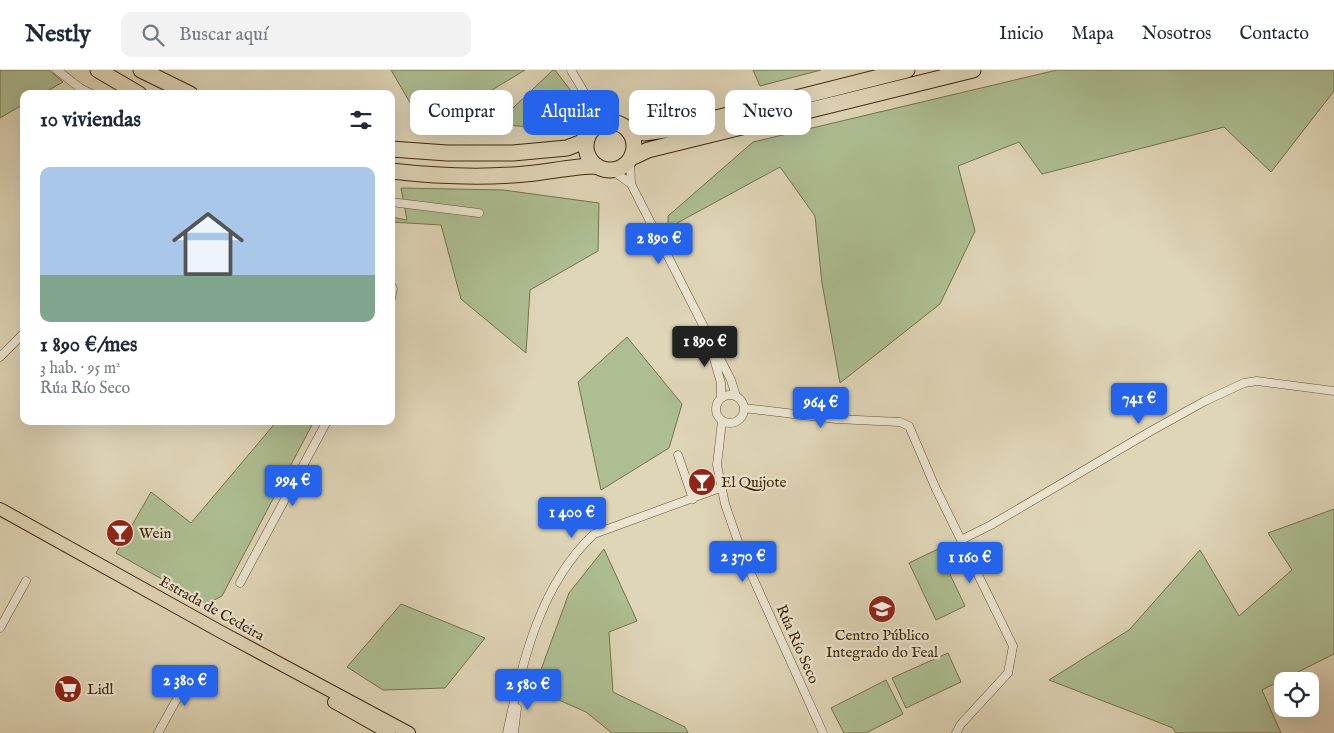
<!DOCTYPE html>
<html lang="es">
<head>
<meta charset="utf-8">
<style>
  :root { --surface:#fff; --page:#f2f2f3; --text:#1f2937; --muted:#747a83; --line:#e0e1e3; --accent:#2563eb }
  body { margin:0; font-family:"IM FELL English",serif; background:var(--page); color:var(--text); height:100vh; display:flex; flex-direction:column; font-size:19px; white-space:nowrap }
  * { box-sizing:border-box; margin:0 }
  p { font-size:16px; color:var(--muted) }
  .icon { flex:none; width:28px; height:28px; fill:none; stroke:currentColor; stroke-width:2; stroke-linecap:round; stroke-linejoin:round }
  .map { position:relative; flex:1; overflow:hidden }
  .panel { position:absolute; left:20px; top:20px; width:375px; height:335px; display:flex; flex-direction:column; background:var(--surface); border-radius:10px; box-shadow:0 5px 20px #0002 }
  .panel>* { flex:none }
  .guide { position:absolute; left:410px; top:20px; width:475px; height:45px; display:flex; gap:10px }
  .controls { position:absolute; left:1274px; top:602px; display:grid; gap:10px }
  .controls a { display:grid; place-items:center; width:45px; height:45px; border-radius:10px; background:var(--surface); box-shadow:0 5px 20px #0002; font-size:25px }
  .price { position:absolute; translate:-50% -42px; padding:0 11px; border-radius:5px; background:var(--accent); color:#fff; font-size:16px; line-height:32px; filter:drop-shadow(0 1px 2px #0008) }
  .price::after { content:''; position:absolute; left:50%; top:30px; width:15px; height:11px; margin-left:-8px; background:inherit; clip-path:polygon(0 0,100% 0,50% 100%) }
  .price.selected { background:#222; color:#fff }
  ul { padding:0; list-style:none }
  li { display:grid; align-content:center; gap:10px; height:265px; padding:0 20px }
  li+li { border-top:1px solid var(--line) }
  li span { display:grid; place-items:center; height:155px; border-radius:10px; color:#555 }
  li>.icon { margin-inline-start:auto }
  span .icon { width:90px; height:90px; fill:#fffc; stroke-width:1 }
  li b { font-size:21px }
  h2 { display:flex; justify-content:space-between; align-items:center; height:60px; padding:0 20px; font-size:21px }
  .tag { padding:0 18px; border-radius:10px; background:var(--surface); box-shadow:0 5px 20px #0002; font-size:18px; line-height:45px }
  .tag.selected { background:var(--accent); color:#fff }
  header { display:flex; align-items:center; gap:30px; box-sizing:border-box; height:70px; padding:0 25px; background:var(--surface); border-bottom:1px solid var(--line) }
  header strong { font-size:24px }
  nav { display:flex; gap:28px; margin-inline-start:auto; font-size:18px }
  .search { width:350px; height:45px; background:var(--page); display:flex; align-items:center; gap:12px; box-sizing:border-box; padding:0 18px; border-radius:10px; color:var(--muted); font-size:19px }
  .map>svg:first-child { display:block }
  .green { fill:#adbe92; stroke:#76734c }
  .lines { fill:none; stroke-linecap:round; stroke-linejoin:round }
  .street-casing { stroke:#685332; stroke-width:9 }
  .primary-casing { stroke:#402806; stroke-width:14 }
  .highway-casing { stroke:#402806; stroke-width:17 }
  .street { stroke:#eae4d0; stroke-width:8 }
  .primary { stroke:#dfd5b7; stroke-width:12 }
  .highway { stroke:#dfd5b7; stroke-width:15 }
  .labels { text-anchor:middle; stroke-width:4.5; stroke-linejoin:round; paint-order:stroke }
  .poi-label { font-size:15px; fill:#402806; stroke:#eae4d0; text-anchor:start }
  .street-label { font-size:15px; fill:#402806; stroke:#eae4d0 }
</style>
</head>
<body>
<header>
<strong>Nestly</strong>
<div class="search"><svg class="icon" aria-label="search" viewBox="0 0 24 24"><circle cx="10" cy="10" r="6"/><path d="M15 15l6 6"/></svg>Buscar aquí</div>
<nav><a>Inicio</a><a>Mapa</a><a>Nosotros</a><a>Contacto</a></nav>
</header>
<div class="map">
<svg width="1334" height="663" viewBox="0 0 1334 663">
  <rect width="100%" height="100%" fill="#dfd5b7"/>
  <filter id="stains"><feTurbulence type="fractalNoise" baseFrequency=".004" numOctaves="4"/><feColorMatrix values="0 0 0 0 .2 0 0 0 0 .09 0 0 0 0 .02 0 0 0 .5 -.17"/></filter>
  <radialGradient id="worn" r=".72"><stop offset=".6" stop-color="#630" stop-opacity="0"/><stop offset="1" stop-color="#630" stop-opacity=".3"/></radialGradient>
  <path class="green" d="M 0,0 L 49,0 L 63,12 L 42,24 L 24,24 L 24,34 L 0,48 Z
    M 391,0 L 525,0 L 426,60 Z
    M 553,0 L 555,0 L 581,34 L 551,59 L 496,54 Z
    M 753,0 L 821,0 L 760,16 Z
    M 1057,0 L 1334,0 L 1334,21 L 1271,102 L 1224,57 L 1042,104 L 1019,72 L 958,96 L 975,161 L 940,234 L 840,313 L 822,213 L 815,146 L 780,97 L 668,158 L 668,146 L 753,72 Z
    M 401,118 L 503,120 L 599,133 L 598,181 L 530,220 L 526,283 L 461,229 L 441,155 L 391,152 L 391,147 L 407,150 Z
    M 627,267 L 682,334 L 669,378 L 601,420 L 578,312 Z
    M 277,351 L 314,351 L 222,526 L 210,532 L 204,533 L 116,483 L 151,422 L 191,453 Z
    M 1334,439 L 1334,584 L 1262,620 L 1281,663 L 1176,663 L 1173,658 L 1049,610 L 1129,560 L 1200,480 L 1239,546 L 1292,500 L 1268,463 Z
    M 604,479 L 637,551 L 609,562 L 613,622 L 685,657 L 688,663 L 612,663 L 586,642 L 534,619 L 569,523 Z
    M 938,479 L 965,536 L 936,550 L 909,493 Z
    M 401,534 L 485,568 L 445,618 L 383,620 L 347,597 Z
    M 948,583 L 961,612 L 906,638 L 892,608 Z
    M 886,610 L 903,644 L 866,663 L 844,663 L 831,638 Z"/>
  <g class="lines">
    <g class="street-casing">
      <path id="street" d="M 57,0 L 80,18 L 92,24
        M 571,0 C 581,18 597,38 593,60
        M 593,40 L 602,48 L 610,52
        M 630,90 L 631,114 L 731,310 L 736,326
        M 612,100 L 631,114
        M 391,132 L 479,143
        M 391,215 L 393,219 L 391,228
        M 712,282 L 721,313 L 721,328
        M 0,287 L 24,263
        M716 339a14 14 0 1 1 28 0a14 14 0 1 1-28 0Z
        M 744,338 L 836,349 L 900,352 L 909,356 L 936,419 L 1013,576 L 1008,603 L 961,654 L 956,663
        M 722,351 L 717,395 L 725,434 L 743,486 L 823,663
        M 678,385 L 693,429
        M 961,470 L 991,455 L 1151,361 L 1205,331 L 1244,313 L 1257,311 L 1334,321
        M 240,513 L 327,351
        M 0,558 L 26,511
        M 158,663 L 193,600
        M 507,663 C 522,593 540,514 594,464 L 720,418
        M 514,663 L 517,638"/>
    </g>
    <g class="primary-casing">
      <path id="primary" d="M 0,439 L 221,562 L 409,663
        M 334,632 L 389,663"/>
    </g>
    <g class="highway-casing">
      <path id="highway" d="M 98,0 L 139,24
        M 141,0 L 190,24
        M586 76a24 24 0 1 1 48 0a24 24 0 1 1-48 0Z
        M 628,60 L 644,63 L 672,59 L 907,0
        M 391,79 L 447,83 L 513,83 L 567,78 L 580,73 L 588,67
        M 631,88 L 648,80 L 973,0
        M 391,101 C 435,106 481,108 525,104 C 549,102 573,96 597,96"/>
    </g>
    <use href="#street" class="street"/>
    <use href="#primary" class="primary"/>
    <use href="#highway" class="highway"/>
  </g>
  <defs>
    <g id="bar-disc" transform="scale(1.4375)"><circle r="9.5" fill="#8f2418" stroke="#eae4d0"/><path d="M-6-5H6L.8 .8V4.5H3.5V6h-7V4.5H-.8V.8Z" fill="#fff"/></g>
    <g id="school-disc" transform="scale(1.4375)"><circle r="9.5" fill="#8f2418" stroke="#eae4d0"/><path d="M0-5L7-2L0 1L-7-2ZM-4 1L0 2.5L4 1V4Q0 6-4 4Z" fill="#fff"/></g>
    <g id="supermarket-disc" transform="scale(1.4375)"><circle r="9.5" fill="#8f2418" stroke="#eae4d0"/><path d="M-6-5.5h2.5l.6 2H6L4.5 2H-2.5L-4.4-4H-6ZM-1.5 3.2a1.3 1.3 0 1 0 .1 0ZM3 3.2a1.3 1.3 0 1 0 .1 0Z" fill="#fff"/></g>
  </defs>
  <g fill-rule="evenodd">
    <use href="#bar-disc" x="702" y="412"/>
    <use href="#bar-disc" x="120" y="463"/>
    <use href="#school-disc" x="882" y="539"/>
    <use href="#supermarket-disc" x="68" y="619"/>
  </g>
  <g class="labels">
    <g class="poi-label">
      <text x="721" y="417">El Quijote</text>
      <text x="139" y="468">Wein</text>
      <text x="882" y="570" text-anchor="middle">Centro Público<tspan x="882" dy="17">Integrado do Feal</tspan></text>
      <text x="87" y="624">Lidl</text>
    </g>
    <g class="street-label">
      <text transform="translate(212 538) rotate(29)" y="5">Estrada de Cedeira</text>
      <text transform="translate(798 574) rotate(66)" y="5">Rúa Río Seco</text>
    </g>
  </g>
  <rect width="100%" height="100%" filter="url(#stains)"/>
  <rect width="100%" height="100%" fill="url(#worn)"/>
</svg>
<div class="controls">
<a><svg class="icon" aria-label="locate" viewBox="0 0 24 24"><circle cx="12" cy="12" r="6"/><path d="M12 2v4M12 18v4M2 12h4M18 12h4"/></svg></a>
</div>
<b class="price" style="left:659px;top:195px">2 890 €</b>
<b class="price selected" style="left:705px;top:298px">1 890 €</b>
<b class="price" style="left:1139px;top:355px">741 €</b>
<b class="price" style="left:821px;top:359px">964 €</b>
<b class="price" style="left:293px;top:437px">994 €</b>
<b class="price" style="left:572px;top:469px">1 400 €</b>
<b class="price" style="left:743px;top:513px">2 370 €</b>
<b class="price" style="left:970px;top:514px">1 160 €</b>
<b class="price" style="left:185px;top:637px">2 380 €</b>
<b class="price" style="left:528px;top:641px">2 580 €</b>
<div class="guide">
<a class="tag">Comprar</a>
<a class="tag selected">Alquilar</a>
<a class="tag">Filtros</a>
<a class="tag">Nuevo</a>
</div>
<section class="panel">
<h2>10 viviendas<svg class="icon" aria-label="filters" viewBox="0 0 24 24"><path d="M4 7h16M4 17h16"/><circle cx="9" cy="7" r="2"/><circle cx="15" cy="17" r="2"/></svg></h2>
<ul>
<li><span style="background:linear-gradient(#a9c7e8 70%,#7fa58c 0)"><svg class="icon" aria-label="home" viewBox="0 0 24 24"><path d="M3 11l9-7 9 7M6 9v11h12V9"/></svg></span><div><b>1 890 €/mes</b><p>3 hab. · 95 m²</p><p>Rúa Río Seco</p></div></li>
</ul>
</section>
</div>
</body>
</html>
